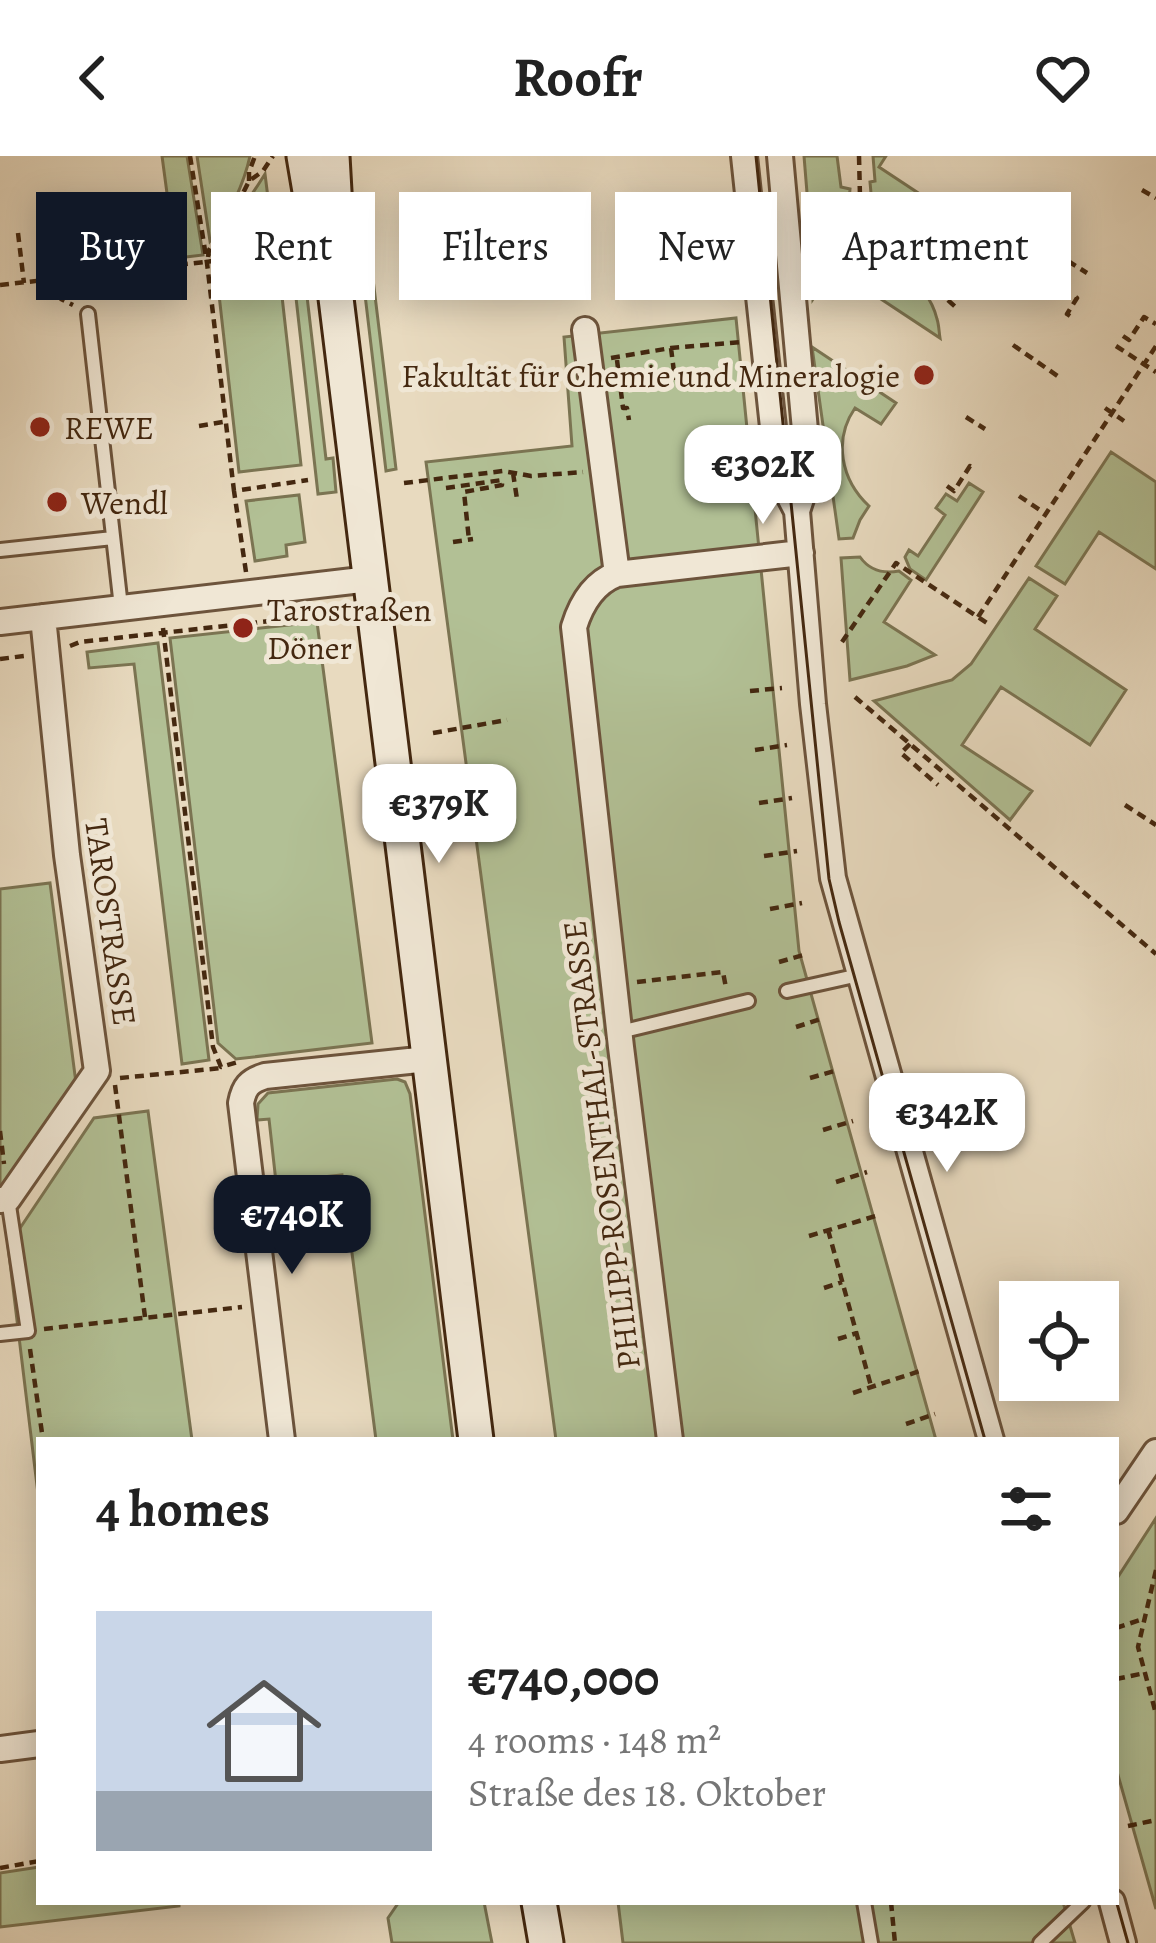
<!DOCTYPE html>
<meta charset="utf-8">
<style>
body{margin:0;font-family:Alegreya,serif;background:#f6f6f6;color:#222;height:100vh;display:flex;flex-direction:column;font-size:45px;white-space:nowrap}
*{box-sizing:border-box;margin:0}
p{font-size:39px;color:#767676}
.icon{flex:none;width:66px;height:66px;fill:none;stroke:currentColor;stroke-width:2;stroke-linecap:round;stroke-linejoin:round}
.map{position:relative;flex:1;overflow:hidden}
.drawer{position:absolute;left:36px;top:1281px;width:1083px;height:468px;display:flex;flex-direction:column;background:#fff;border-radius:0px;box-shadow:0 6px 30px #0003}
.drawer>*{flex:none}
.banner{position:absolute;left:36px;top:36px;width:1086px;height:108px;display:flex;gap:24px}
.fabs{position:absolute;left:999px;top:1125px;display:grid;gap:24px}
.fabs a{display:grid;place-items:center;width:120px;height:120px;border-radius:0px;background:#fff;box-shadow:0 6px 30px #0003;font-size:60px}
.price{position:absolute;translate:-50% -102px;padding:0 27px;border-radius:24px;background:#fff;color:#222;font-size:39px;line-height:78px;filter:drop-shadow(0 3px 6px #0008)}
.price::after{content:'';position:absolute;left:50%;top:72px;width:36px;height:27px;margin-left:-18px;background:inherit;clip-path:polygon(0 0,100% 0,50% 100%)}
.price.active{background:#111827;color:#fff}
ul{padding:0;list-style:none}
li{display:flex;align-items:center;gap:36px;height:300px;padding:0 60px}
li span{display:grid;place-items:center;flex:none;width:336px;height:240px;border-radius:0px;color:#555}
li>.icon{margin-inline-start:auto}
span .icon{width:144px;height:144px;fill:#fffc;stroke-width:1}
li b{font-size:51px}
h2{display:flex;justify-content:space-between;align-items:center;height:144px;padding:0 60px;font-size:51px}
.tag{padding:0 42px;border-radius:0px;background:#fff;box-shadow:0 6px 30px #0003;font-size:42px;line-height:108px}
.tag.active{background:#111827;color:#fff}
header{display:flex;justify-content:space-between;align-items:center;height:156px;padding:0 60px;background:#fff;font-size:54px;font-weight:600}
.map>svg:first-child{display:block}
</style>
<header><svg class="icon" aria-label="back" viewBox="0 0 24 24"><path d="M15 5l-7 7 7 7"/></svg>Roofr<svg class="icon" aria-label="heart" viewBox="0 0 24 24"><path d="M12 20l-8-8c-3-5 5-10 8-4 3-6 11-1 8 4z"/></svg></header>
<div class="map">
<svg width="1156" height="1787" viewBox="0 0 1156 1787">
<rect width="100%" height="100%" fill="#e8dabf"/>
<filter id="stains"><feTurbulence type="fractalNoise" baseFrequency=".00167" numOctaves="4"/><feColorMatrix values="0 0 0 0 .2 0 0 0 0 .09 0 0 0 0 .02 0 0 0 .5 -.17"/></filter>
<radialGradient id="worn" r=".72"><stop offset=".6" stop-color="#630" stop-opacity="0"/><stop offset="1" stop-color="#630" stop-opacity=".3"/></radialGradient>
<path fill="#b2c095" stroke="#7b7452" stroke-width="3" d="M 162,0 L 187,0 L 203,99 L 160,104 L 156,69 L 171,67 Z
M 197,0 L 250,0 C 244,28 228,62 210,85 Z
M 804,0 L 837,0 L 841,31 L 850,33 L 847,69 L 842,71 L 822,63 L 808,49 Z
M 873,0 L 886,0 L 879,11 L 1000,91 L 969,139 L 885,78 L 873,60 L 870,26 L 875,25 Z
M 265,18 L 274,90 L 212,98 L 258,29 Z
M 302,49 L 308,88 L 301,89 L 326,303 L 333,302 L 336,336 L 318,338 L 291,97 Z
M 346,49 L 367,80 L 369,90 L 396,313 L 386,315 L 358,80 L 350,79 Z
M 838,91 C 877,95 927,121 937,163 C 939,169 939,176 940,182 L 834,112 L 813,143 C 813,124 819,99 838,91 Z
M 278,105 L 301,309 L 239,316 L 216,112 Z
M 736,162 L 799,795 L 936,1284 L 556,1284 L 426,306 L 572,290 L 564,181 Z
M 812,191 L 896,247 L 881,268 L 855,252 C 833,284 841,324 869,350 L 860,364 L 853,382 L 839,383 Z
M 1111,296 L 1156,326 L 1156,413 L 1099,376 L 1065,428 L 1036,410 Z
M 969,327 L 983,336 L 926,424 L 910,413 L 905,401 L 909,394 L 918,400 L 945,359 L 936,352 L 946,338 L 957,345 Z
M 299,339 L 305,386 L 286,389 L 287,400 L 255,405 L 246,345 Z
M 860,401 C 870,415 883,418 899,415 L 911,424 L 884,466 L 935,499 L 907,510 L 850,524 L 841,402 Z
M 1029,422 L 1057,440 L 1035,473 L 1126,534 L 1090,589 L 1001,531 L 962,589 L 1032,635 L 1010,664 L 874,545 L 952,524 L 971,508 Z
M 317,466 L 372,887 L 236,903 L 218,887 L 170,482 Z
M 158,487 L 209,904 L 182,908 L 134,508 L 89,512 L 87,496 Z
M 50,727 L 76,927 L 0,1034 L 0,733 Z
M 397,923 L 405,926 L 410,938 L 453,1284 L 376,1284 L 342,1019 L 276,1026 L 269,963 L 257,964 L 258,948 L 268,937 Z
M 148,955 L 192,1284 L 39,1284 L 39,1346 L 8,1090 L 94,962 Z
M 1156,1362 L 1156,1753 L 1116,1612 L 1116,1424 Z
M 39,1711 L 39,1746 L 179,1746 L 179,1750 L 0,1771 L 0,1717 Z
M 399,1746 L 484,1746 L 492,1787 L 392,1787 L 388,1762 Z
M 618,1746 L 1063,1746 L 1075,1787 L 623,1787 Z"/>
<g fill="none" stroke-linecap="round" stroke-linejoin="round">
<g stroke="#6d543c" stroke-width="18">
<path id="lane" d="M 88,158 L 121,451
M 0,394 L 113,382
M 787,835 L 859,819
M 620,876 L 748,845
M 0,1178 L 28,1175 L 8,1043
M 864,1746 L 871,1787
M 1040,1787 L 1083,1746"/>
</g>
<g stroke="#6d543c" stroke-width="30">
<path id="street" d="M 744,0 L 778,318 L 797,355 L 813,548 L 833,722 L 991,1284
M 780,0 L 809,318 L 797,355
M 585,174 L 617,418
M 0,466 L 370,423
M 0,1044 L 8,1043 L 97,915 L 67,699 L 43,461
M 282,1284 L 241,947 C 244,931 249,925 265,920 L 428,903
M 670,1284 L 621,891 L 574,471 C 581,448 593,427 617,418 L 801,397
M 1116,1355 L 1156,1296
M 0,1593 L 39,1588
M 1112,1746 L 1123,1787"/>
</g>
<g stroke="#442810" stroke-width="39">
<path id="secondary" d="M 304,0 L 313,53 L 328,77
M 332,0 L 335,53 L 328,77 L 476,1284
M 539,1746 L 546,1787"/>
</g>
<path stroke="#442810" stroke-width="4.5" stroke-dasharray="9 6" stroke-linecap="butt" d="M 190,0 L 207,107 L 234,335
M 859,0 L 861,82
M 249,25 L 249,16 L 255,0
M 1142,34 L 1156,42
M 807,63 C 834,78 861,79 886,93 C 913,109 936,134 959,154
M 148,64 L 156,112
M 360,64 L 376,89
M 81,71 L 86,120
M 18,77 L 24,127
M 208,101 L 209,94 L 232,59 L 249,25 L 263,15 L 273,0
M 814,104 L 821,89 L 837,78
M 1068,105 L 1087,117
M 59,123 L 61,143 L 73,149
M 0,129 L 284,97 L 293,73
M 1070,160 L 1067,158 L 1077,142 L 1073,139
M 1123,180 L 1129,184 L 1144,161 L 1156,168
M 1013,189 L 1059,221
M 1116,190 L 1156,216
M 671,192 L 675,224
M 611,202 L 671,192 L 743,186
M 617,204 L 623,252 L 627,252 L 629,264
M 1105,252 L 1124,265
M 966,261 L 985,273
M 199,270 L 223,266
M 513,317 L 517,343
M 404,327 L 503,315 L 531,320 L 583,316
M 947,330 L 954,335 L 970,310 L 973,312
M 446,332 L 502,324 L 502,329 L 464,336 L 469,384
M 1019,340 L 1046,358
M 453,386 L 473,383
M 246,416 L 234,335 L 308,324
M 978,461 L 1156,190
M 163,472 L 213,891 L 221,911 L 238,906
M 842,486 L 896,407 L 990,469
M 70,490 L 80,486 L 324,459
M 0,503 L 24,500
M 750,535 L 782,532
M 855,541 L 1156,798
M 433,577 L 507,564
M 910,588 L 901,597 L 938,629
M 755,594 L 787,589
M 759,647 L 792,642
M 1125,649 L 1156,669
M 764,700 L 797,695
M 770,753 L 802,747
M 779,806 L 807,798
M 637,826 L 723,816 L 726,832
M 796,871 L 824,862
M 120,922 L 222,912
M 810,922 L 838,914
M 115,929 L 145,1161
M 823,974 L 853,965
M 0,975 L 4,1008
M 836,1026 L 867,1016
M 828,1074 L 871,1230
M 809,1080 L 879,1059
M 824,1132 L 842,1126
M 44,1173 L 242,1151
M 838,1183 L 857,1177
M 30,1193 L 43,1284
M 853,1237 L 923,1214
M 906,1268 L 935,1258
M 1156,1414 L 1138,1491 L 1156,1558
M 1116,1472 L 1143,1463
M 1116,1523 L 1145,1517
M 1128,1670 L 1156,1664
M 0,1712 L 39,1705
M 891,1746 L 895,1787"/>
<use href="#lane" stroke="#f0e7d5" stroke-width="12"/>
<use href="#street" stroke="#f0e7d5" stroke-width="24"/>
<use href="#secondary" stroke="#f0e7d5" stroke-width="33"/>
<path stroke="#442810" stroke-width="3" d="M 756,0 L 829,723 L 839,766 L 985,1284
M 1116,1744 L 1128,1787"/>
</g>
<g fill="#8f2418" stroke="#f0e7d5" stroke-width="4.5">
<circle cx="924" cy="219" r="12"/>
<circle cx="40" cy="271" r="12"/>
<circle cx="57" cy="346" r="12"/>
<circle cx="243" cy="472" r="12"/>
</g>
<g text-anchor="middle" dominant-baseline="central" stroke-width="10" stroke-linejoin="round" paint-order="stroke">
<g font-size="33" fill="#442810" stroke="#f0e7d5" text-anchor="start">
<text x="900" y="219" text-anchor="end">Fakultät für Chemie und Mineralogie</text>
<text x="64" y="271">REWE</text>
<text x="81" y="346">Wendl</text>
<text x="267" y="453">Tarostraßen<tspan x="267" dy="38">Döner</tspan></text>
</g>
<g font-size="33" fill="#442810" stroke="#f0e7d5">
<text transform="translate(111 766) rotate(82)">TAROSTRASSE</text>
<text transform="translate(601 989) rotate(-97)">PHILIPP-ROSENTHAL-STRASSE</text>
</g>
</g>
<rect width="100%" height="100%" filter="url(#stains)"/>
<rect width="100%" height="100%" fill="url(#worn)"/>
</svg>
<div class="fabs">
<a><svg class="icon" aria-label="locate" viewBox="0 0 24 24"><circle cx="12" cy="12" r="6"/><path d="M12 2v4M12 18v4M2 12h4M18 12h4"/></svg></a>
</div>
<b class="price" style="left:763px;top:371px">€302K</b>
<b class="price" style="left:439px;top:710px">€379K</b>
<b class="price" style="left:947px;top:1019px">€342K</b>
<b class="price active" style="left:292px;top:1121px">€740K</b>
<div class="banner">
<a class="tag active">Buy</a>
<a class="tag">Rent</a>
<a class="tag">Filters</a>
<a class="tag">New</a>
<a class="tag">Apartment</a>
</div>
<section class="drawer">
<h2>4 homes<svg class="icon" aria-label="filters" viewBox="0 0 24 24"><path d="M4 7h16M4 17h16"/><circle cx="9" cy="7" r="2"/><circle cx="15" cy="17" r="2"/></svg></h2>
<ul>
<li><span style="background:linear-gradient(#c9d6e8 75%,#9aa5b1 0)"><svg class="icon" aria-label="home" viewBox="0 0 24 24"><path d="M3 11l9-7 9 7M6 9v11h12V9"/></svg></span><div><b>€740,000</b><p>4 rooms · 148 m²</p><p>Straße des 18. Oktober</p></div></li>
</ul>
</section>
</div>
